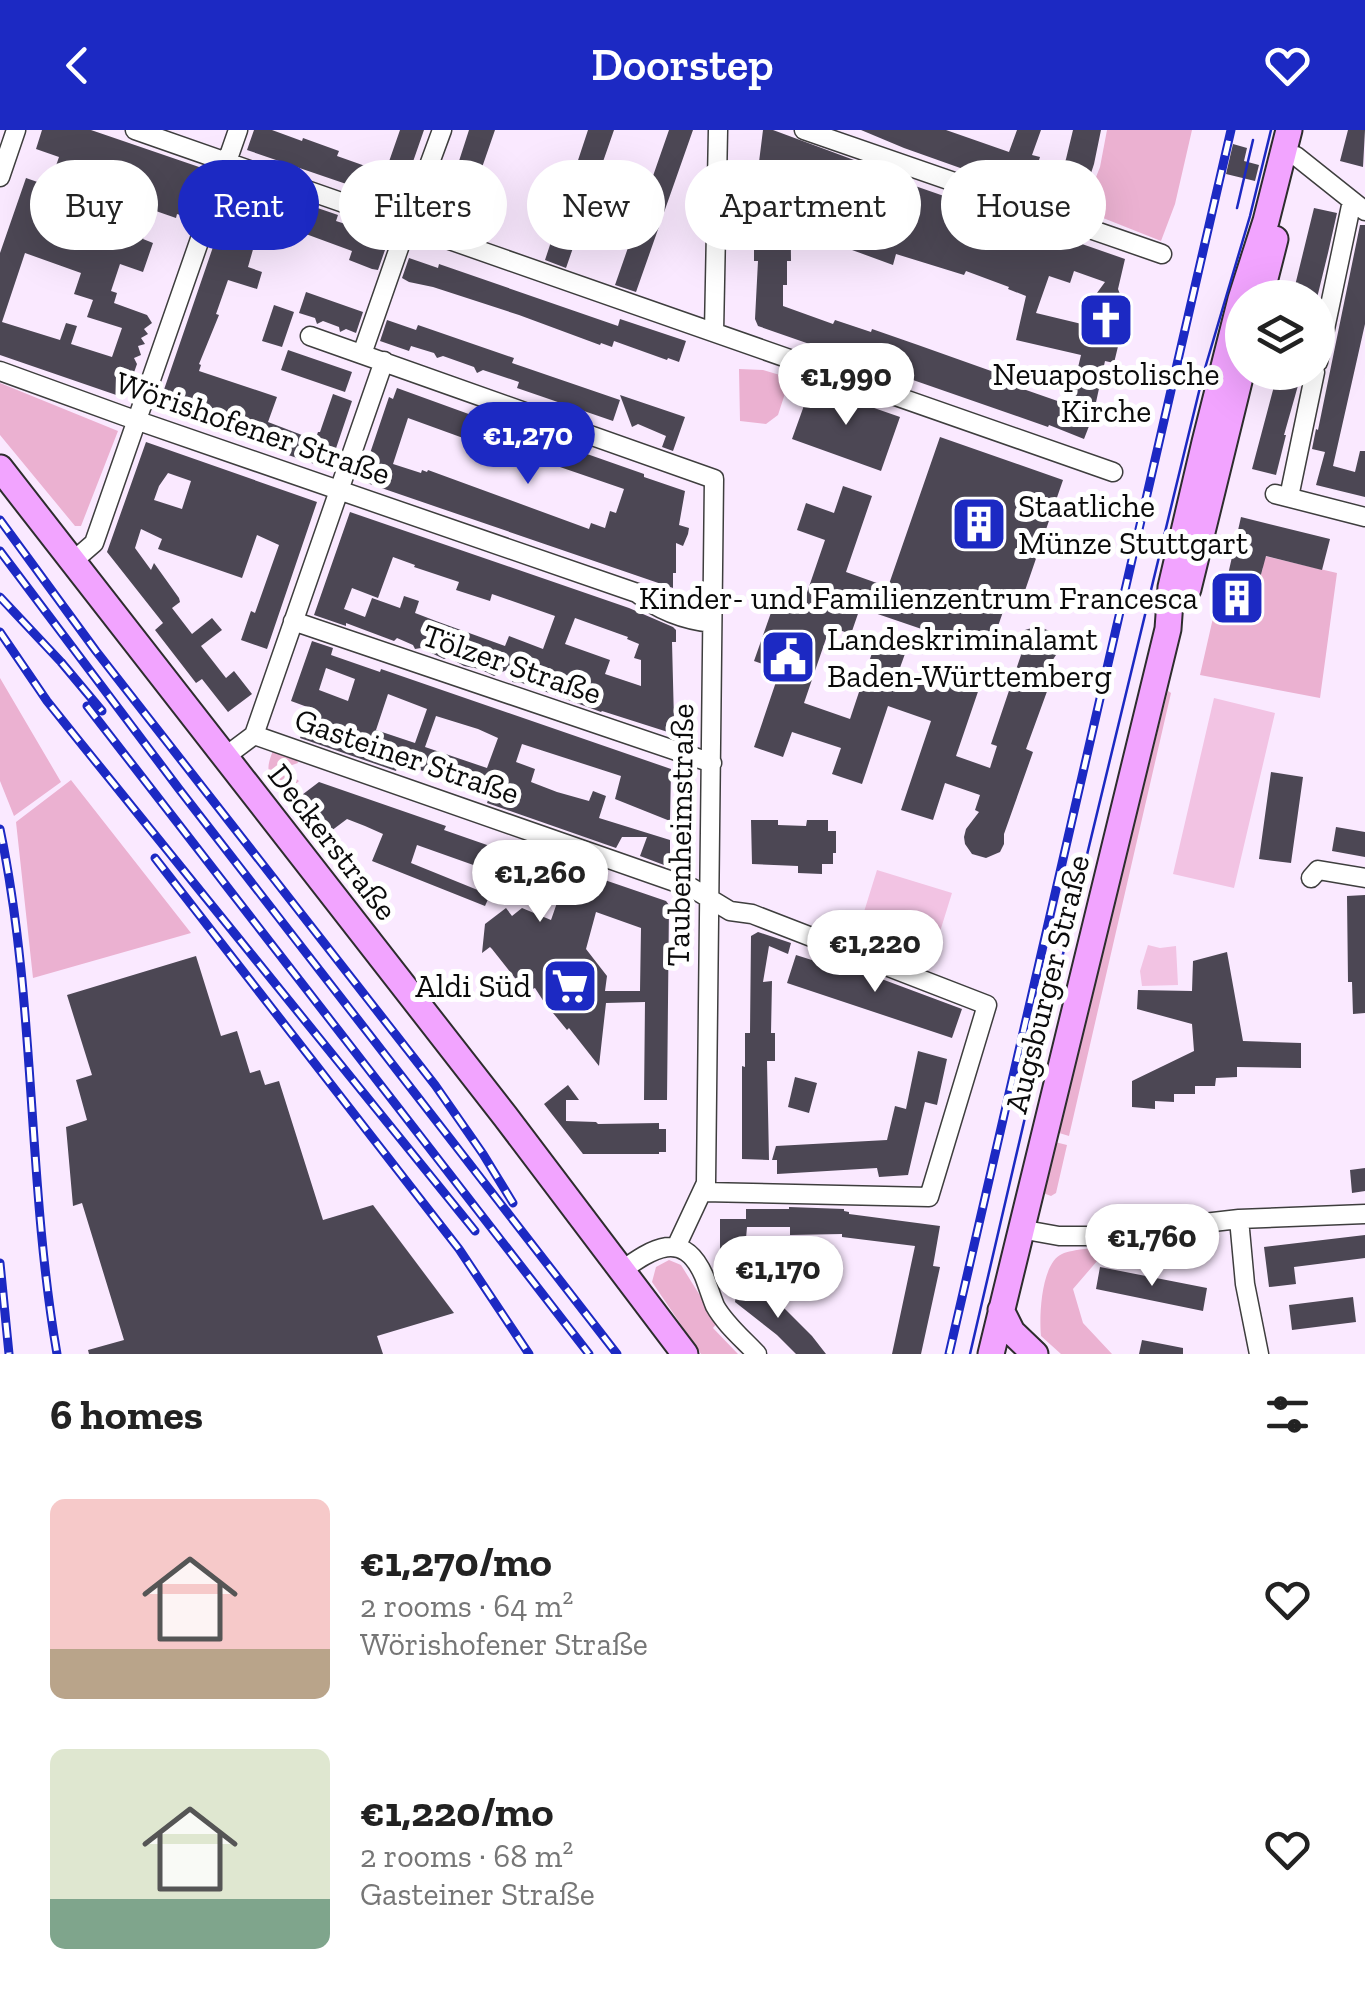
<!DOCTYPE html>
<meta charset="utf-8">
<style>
body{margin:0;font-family:"Zilla Slab",serif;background:#f6f6f6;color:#222;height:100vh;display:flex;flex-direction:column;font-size:38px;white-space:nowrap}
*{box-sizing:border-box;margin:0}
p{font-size:32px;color:#767676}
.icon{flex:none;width:55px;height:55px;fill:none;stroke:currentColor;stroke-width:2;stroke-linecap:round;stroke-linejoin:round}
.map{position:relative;height:1224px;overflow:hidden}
.sheet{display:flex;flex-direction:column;background:#fff;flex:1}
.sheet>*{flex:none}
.hud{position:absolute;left:30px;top:30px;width:1305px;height:90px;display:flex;gap:20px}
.controls{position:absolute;left:1225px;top:150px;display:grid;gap:20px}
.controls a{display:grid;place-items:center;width:110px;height:110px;border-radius:50%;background:#fff;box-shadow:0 10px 40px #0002;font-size:50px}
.price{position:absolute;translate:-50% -85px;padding:0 22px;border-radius:35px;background:#fff;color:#222;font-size:32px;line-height:65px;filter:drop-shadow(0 2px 5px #0008)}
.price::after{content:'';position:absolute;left:50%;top:60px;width:30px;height:22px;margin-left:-15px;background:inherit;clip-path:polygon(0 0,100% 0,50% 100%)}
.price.current{background:#1c29c3;color:#fff}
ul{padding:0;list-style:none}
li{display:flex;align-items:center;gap:30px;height:250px;padding:0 50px}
li span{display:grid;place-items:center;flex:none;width:280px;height:200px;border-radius:15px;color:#555}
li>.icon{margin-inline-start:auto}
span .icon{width:120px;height:120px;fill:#fffc;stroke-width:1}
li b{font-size:42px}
h2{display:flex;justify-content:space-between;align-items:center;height:120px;padding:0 50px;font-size:42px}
.pill{padding:0 35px;border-radius:45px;background:#fff;box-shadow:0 10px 40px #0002;font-size:35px;line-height:90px}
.pill.current{background:#1c29c3;color:#fff}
header{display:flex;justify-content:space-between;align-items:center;height:130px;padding:0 50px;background:#1c29c3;color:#fff;font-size:45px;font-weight:600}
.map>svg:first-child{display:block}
</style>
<header><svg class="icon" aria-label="back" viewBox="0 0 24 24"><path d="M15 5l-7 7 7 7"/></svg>Doorstep<svg class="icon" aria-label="heart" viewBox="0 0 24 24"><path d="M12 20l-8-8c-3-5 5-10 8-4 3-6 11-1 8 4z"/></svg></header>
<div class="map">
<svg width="1365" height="1224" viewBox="0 0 1365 1224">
<rect width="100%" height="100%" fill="#fae9ff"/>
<path fill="#ebb1d1" d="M 1107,0 L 1192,0 L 1175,74 L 1161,111 L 1083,80 L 1100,37 Z
M 739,239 L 763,240 L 790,248 L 778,285 L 766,294 L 740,291 Z
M 0,253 L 118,301 L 81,396 L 75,396 L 0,305 Z
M 1252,423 L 1337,443 L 1320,568 L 1200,545 L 1213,488 L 1232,493 L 1234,485 L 1246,487 L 1256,451 L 1259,451 L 1263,438 Z
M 0,548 L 61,652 L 14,686 L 0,651 Z
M 1168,561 L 1171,563 L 1069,1006 L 1056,1002 Z
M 274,618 L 296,628 L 298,633 L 292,635 L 290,641 L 293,646 L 299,651 L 287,662 C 267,646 264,642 274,618 Z
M 71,650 L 191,803 L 33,848 L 16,692 Z
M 1055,1012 L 1067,1015 L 1056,1063 L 1051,1066 L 1043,1063 Z
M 1110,1116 L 1073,1159 L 1083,1193 L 1112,1224 L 1061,1224 L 1041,1206 C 1039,1187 1041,1133 1062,1124 C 1073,1119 1097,1118 1110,1116 Z
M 669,1130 L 681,1135 L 717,1193 L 713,1198 L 738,1224 L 701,1224 L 652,1152 L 656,1137 Z"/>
<path fill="#f2c3e3" d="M 1214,568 L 1275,583 L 1234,758 L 1173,744 Z
M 877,740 L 952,763 L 938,808 L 863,785 Z
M 1148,815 L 1160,818 L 1176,816 L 1178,855 L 1142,856 L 1140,841 Z"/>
<path fill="#4c4754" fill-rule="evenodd" d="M 42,0 L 91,0 L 202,38 L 204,42 L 189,88 L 177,84 L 176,88 L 153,80 L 143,109 L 153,113 L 143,142 L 120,134 L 111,161 L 117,163 L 114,173 L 147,185 L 152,193 L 144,199 L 148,204 L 141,208 L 145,214 L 138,216 L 141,225 L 134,228 L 137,234 L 125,268 L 0,225 L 0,123 L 26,48 L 49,56 L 59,27 L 36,19 ZM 25,123 L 81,143 L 74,164 L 93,170 L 87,187 L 122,198 L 112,227 L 71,214 L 77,196 L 66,193 L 60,210 L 2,192 Z
M 254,0 L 272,0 L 302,11 L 303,8 L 339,21 L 337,26 L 385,43 L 400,0 L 424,0 L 399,72 L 247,20 Z
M 469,0 L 495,0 L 460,101 L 439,93 Z
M 588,0 L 614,0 L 566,138 L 545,130 Z
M 669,0 L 693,0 L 636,162 L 615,155 Z
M 763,0 L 773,0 L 881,40 L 880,43 L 918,57 L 1125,129 L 1118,159 L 1123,172 L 1122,180 L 1114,202 L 1121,204 L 1114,233 L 1105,231 L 1093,286 L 1084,309 L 1049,295 L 1048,297 L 758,196 L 755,189 L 758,131 L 754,131 L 754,109 L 759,109 L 760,69 L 756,69 L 756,56 ZM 790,37 L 804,37 L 887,66 L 884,74 L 911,83 L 902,107 L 867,95 L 865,98 L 830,86 L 822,109 L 893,135 L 896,124 L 964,145 L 966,141 L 1009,157 L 1008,159 L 1026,166 L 1016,210 L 1081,225 L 1069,275 L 1006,253 L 1008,247 L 918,215 L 872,199 L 871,202 L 835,190 L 833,194 L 783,176 L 783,155 L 787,155 L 787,131 L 791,131 ZM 1074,141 L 1105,152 L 1094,167 L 1090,196 L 1036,183 L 1049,146 L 1070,153 Z
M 861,0 L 946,0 L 1009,22 L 1017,0 L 1041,0 L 1032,25 L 1040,27 L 1036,40 L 1059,48 L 1066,29 L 1073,0 L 1101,0 L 1094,34 L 1079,80 L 904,18 Z
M 1348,0 L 1365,0 L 1363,37 L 1340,31 Z
M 1233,14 L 1247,18 L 1244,31 L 1259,35 L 1255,51 L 1226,44 Z
M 236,50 L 338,85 L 336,91 L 361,99 L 357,110 L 385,120 L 378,140 L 372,139 L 349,130 L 352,121 L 295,100 L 296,97 L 254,86 L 244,113 L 254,116 L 248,137 L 262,142 L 257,159 L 228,150 L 216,184 L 219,185 L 199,234 L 201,235 L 199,241 L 277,267 L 268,292 L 315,310 L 318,302 L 320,302 L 333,264 L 352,271 L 329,339 L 157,280 Z
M 1314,78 L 1337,83 L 1328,123 L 1317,168 L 1292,168 Z
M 1360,95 L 1365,95 L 1365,194 L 1333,336 L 1355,342 L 1360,321 L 1365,321 L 1365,367 L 1316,355 L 1325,322 L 1312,319 L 1316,299 L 1318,300 Z
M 409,128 L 438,138 L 439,134 L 618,196 L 620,189 L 686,211 L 679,232 L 668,228 L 667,230 L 614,211 L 612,217 L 601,213 L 600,215 L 519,185 L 433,157 L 409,152 L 402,148 Z
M 306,162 L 363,182 L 356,203 L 346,199 L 340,202 L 339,197 L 323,191 L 317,194 L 315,188 L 299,183 Z
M 274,175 L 294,182 L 282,217 L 262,211 Z
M 387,190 L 416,200 L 418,195 L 514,228 L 512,233 L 620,270 L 613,291 L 517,258 L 519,252 L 483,240 L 477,243 L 474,237 L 443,226 L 437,228 L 434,223 L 411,216 L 409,221 L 380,211 Z
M 288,220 L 352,242 L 345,262 L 281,240 Z
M 1277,245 L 1299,252 L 1284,305 L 1286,305 L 1276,345 L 1252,339 Z
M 811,256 L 900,287 L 881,341 L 792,309 Z
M 397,258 L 540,310 L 548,306 L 550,311 L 644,344 L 644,347 L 685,361 L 679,395 L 689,398 L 688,404 L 683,416 L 676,413 L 676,443 L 673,443 L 673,458 L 364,352 L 362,347 L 389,267 L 393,269 ZM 408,288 L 524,330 L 525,325 L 624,359 L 616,383 L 610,381 L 605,398 L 591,393 L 589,399 L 428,340 L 427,342 L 422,340 L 421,343 L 393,334 Z
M 620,265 L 685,287 L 673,321 L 662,317 L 666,306 L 638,294 L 632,297 Z
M 940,307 L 1063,350 L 1018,481 L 1005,476 L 989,522 L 860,478 L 851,504 L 830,497 L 804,573 L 850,589 L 876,511 L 906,521 L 897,546 L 941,561 L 949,535 L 983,547 L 956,626 L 990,638 L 997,616 L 991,614 L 1021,525 L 1018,516 L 1020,509 L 1025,500 L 1038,496 L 1054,503 L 1058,509 L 1058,522 L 1044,543 L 1053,545 L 1026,619 L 1033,622 L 1004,704 L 1004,714 L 1000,722 L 986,728 L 972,724 L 965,714 L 964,707 L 966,699 L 979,682 L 975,680 L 980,665 L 945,653 L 933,690 L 901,680 L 931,591 L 888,576 L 862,654 L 832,644 L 841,618 L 792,602 L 783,627 L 754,617 L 780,540 L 754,531 L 774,474 L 800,483 L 825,410 L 797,400 L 806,373 L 834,383 L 843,356 L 872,366 L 846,442 L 888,457 Z
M 146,312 L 317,372 L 267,519 L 241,510 L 251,481 L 255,483 L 279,415 L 257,405 L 242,448 L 158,419 L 162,409 L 141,399 L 135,418 L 151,440 L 154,433 L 179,468 L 180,472 L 172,478 L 192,504 L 212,488 L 222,500 L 201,516 L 226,548 L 234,541 L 252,564 L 228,582 L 202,549 L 196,553 L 155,500 L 163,493 L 107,422 ZM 168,343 L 191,351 L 182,379 L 154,370 L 159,356 Z
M 350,382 L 629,478 L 673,497 L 676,500 L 676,512 L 672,512 L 674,591 L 672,591 L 671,603 L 602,581 L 601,582 L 522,553 L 512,552 L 517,535 L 494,546 L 480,539 L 464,536 L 448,527 L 444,529 L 421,518 L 415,519 L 413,515 L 397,508 L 394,511 L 346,493 L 346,496 L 314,485 ZM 393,427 L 415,435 L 414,437 L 459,452 L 456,460 L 490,471 L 492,464 L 555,486 L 543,519 L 509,506 L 505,516 L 436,491 L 415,483 L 419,471 L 404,466 L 400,478 L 372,468 L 365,487 L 344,479 L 352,458 L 378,468 ZM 575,488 L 628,507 L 627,509 L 639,514 L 634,528 L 641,530 L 641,556 L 605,544 L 610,530 L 565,514 Z
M 1241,387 L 1330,409 L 1322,440 L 1266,426 L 1259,452 L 1256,451 L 1246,488 L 1234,485 L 1232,493 L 1218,489 Z
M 312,511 L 333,518 L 331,525 L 380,542 L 381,539 L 671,639 L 670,691 L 615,669 L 621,646 L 522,614 L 516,632 L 535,639 L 531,652 L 557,662 L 589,671 L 593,661 L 606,666 L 599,688 L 670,710 L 670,732 L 664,735 L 640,726 L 647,707 L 622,707 L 616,718 L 487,673 L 490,664 L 444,648 L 399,633 L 396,641 L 300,608 L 310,578 L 291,571 ZM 326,538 L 355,549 L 348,571 L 319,560 ZM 388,564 L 427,579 L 415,613 L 376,600 ZM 436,586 L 478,599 L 498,608 L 487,638 L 425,617 Z
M 1271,642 L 1303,647 L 1291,733 L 1259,729 Z
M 319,652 L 446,696 L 444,700 L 513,724 L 553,738 L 555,733 L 666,771 L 669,775 L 667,970 L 644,970 L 645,872 L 606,873 L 599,936 L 569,898 L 567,900 L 544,872 L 535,858 L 526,862 L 492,819 L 490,817 L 482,823 L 485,794 L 506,778 L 512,786 L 522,778 L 551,790 L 559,767 L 542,761 L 544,760 L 417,715 L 411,733 L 490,765 L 485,776 L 372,731 L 383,704 L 365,696 L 347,689 L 323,707 L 318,702 L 314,705 L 290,674 ZM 596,782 L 641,798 L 640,861 L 605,861 L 607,846 L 586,819 Z
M 751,690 L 778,690 L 778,695 L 806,696 L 807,690 L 828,690 L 828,701 L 836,701 L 836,723 L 833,723 L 833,734 L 822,734 L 822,744 L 798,743 L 798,736 L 752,734 Z
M 1336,697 L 1365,702 L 1365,727 L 1332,721 Z
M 1365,765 L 1365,883 L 1353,884 L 1352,852 L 1348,852 L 1347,766 Z
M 758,802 L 791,813 L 788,824 L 769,816 L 763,852 L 772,851 L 771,903 L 775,903 L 775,931 L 767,931 L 769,1030 L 742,1029 L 742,936 L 745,937 L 745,903 L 750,903 L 751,806 Z
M 1227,822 L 1243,911 L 1301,913 L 1301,938 L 1237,937 L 1237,947 L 1216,948 L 1215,956 L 1195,956 L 1195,964 L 1174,964 L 1174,972 L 1155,971 L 1155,979 L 1132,977 L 1132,951 L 1194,921 L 1192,894 L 1137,879 L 1138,860 L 1192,861 L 1193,831 Z
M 796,825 L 834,837 L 836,832 L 962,879 L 952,908 L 787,853 Z
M 196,826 L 221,906 L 237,901 L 250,943 L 260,940 L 265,955 L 279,951 L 323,1090 L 373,1075 L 454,1183 L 377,1206 L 383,1224 L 89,1224 L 88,1220 L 124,1210 L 82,1073 L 73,1076 L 66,997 L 87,990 L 76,950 L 92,945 L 67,865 Z
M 918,921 L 947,929 L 937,975 L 925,972 L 908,1045 L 879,1047 L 877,1038 L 777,1044 L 777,1030 L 772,1030 L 776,1016 L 887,1010 L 895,976 L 906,979 Z
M 795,947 L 817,953 L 809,983 L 788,977 Z
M 568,955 L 579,970 L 566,970 L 566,991 L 596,992 L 598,994 L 659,993 L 659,999 L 666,999 L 666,1022 L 659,1022 L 659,1024 L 583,1024 L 544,974 Z
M 1365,1038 L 1365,1061 L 1352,1063 L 1350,1040 Z
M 789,1077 L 844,1079 L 844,1081 L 849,1082 L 849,1084 L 940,1096 L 933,1136 L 940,1137 L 921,1224 L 892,1224 L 915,1116 L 842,1107 L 842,1104 L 790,1105 L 790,1097 L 747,1097 L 744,1131 L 720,1131 L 720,1089 L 746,1089 L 746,1079 L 789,1079 Z
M 1365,1105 L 1365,1128 L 1294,1137 L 1296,1154 L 1269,1157 L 1264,1117 Z
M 1100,1137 L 1207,1158 L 1203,1181 L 1096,1159 Z
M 737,1157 L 760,1161 L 784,1178 L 812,1206 L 826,1224 L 796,1224 L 777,1205 L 735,1172 Z
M 1353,1167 L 1356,1192 L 1292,1200 L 1289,1175 Z
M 1142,1210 L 1183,1218 L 1183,1224 L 1139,1224 Z"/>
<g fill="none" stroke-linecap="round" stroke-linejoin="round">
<g stroke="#3e3e3e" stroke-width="21">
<path id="street" d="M 135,0 L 1113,342
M 804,0 L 1162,124
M 1296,26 L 1365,81
M 0,47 L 16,0
M 714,202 L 718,0
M 310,206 L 714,349 L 706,1053 L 676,1117
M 362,224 L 407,95 L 442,0
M 1318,232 L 1352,71
M 0,241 L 124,286 L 637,463 C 658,480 685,490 712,493
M 1275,364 L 1365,387
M 1289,367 L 1315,242
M 72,432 L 94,413 L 238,0
M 293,491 L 712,633
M 254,605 L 692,758 L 730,781 L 752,784 L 987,875 L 929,1067 L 703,1062
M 226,626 L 254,605 L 384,231
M 1311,748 L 1318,740 L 1365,748
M 1239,1089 L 1245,1154 L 1259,1224
M 1020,1099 L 1059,1106 L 1091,1106 L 1239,1089 L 1365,1084
M 621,1141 C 652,1119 683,1098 704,1146 C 708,1156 711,1166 715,1176 C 725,1194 743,1209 757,1224"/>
</g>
<g stroke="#2d2d2d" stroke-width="29">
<path id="secondary" d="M 1260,168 L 1275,109
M 0,338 L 505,986 L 685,1224
M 1188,459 L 1242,239
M 1001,1180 L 1012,1202 L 1035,1224
M 991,1224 L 1168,499 L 1171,457 L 1205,312 L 1241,169 L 1266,91 L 1289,0"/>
</g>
<use href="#street" stroke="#fff" stroke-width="18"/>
<use href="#secondary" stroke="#f2a4ff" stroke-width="25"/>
<path stroke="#1c29c3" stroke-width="2.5" d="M 1237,78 L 1253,10
M 970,1224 L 1063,824 L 1203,245 L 1250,86 L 1271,0"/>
<g stroke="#1c29c3" stroke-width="9">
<path id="rail" d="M 0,390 L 96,521 L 435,955 L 483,1024 L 513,1073
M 0,421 L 179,659 L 617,1224
M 0,467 L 61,532 L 102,581
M 0,502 L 47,571 L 75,606 L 475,1101
M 87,576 L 589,1224
M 0,699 C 36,871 27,1051 57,1224
M 155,728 L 459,1119 L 529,1224
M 0,1133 L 9,1224
M 949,1224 L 1231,0"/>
</g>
<use href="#rail" stroke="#fff" stroke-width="5" stroke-dasharray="15" stroke-linecap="butt"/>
</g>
<defs>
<g id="church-square" transform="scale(2.875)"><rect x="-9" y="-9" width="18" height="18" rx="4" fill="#1c29c3" stroke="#fff"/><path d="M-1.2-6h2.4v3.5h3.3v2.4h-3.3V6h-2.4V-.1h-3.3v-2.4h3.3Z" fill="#fff"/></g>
<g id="building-square" transform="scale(2.875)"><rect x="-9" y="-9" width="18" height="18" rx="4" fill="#1c29c3" stroke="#fff"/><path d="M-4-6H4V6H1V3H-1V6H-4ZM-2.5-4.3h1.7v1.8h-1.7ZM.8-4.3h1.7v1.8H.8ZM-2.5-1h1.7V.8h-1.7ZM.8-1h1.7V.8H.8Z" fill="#fff"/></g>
<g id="civic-square" transform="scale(2.875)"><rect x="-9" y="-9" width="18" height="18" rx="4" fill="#1c29c3" stroke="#fff"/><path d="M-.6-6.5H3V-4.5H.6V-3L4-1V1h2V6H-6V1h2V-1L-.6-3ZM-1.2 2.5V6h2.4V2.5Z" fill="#fff"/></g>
<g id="supermarket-square" transform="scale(2.875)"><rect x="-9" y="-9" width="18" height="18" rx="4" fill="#1c29c3" stroke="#fff"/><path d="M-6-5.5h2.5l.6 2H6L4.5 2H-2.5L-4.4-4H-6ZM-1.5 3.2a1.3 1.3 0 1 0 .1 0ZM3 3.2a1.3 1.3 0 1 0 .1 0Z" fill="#fff"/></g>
</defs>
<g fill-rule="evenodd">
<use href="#church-square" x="1106" y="190"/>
<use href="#building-square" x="979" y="394"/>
<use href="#building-square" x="1237" y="468"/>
<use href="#civic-square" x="788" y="527"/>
<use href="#supermarket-square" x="570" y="856"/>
</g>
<g text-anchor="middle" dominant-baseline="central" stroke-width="10" stroke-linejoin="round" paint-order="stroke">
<g font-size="32" fill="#0b0b0b" stroke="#fff" text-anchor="start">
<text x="1106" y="244" text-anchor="middle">Neuapostolische<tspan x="1106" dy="37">Kirche</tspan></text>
<text x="1018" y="376">Staatliche<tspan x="1018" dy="37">Münze Stuttgart</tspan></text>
<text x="1198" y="468" text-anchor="end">Kinder- und Familienzentrum Francesca</text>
<text x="827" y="509">Landeskriminalamt<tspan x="827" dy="37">Baden-Württemberg</tspan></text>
<text x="531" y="856" text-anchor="end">Aldi Süd</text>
</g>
<g font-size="32" fill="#0b0b0b" stroke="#fff">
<text transform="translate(253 298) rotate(19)">Wörishofener Straße</text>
<text transform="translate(512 534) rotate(19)">Tölzer Straße</text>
<text transform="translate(407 626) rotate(19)">Gasteiner Straße</text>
<text transform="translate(680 705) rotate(-89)">Taubenheimstraße</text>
<text transform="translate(333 712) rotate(52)">Deckerstraße</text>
<text transform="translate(1047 854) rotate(-76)">Augsburger Straße</text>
</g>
</g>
</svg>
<div class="controls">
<a><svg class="icon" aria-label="layers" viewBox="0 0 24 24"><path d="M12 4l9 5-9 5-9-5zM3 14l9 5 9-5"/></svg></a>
</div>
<b class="price" style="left:846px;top:298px">€1,990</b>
<b class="price current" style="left:528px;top:357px">€1,270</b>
<b class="price" style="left:540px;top:795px">€1,260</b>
<b class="price" style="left:875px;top:865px">€1,220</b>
<b class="price" style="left:1152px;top:1159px">€1,760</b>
<b class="price" style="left:778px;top:1191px">€1,170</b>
<div class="hud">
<a class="pill">Buy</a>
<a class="pill current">Rent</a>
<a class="pill">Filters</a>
<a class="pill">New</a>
<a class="pill">Apartment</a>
<a class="pill">House</a>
</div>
</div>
<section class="sheet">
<h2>6 homes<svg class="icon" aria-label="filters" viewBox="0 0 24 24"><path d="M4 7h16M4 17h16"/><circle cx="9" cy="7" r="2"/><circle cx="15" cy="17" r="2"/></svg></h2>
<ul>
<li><span style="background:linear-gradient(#f6c9c9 75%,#b9a48a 0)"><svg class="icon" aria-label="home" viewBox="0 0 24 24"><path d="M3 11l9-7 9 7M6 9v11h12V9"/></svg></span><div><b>€1,270/mo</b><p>2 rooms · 64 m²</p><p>Wörishofener Straße</p></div><svg class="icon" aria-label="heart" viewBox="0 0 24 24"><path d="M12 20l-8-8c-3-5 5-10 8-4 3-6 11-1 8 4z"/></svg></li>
<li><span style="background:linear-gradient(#dfe7d0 75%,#7fa58c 0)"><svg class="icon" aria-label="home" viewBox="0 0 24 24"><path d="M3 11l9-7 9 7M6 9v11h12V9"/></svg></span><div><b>€1,220/mo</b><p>2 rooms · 68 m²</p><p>Gasteiner Straße</p></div><svg class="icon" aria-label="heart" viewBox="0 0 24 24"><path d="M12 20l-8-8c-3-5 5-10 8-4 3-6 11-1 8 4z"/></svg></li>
</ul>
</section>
